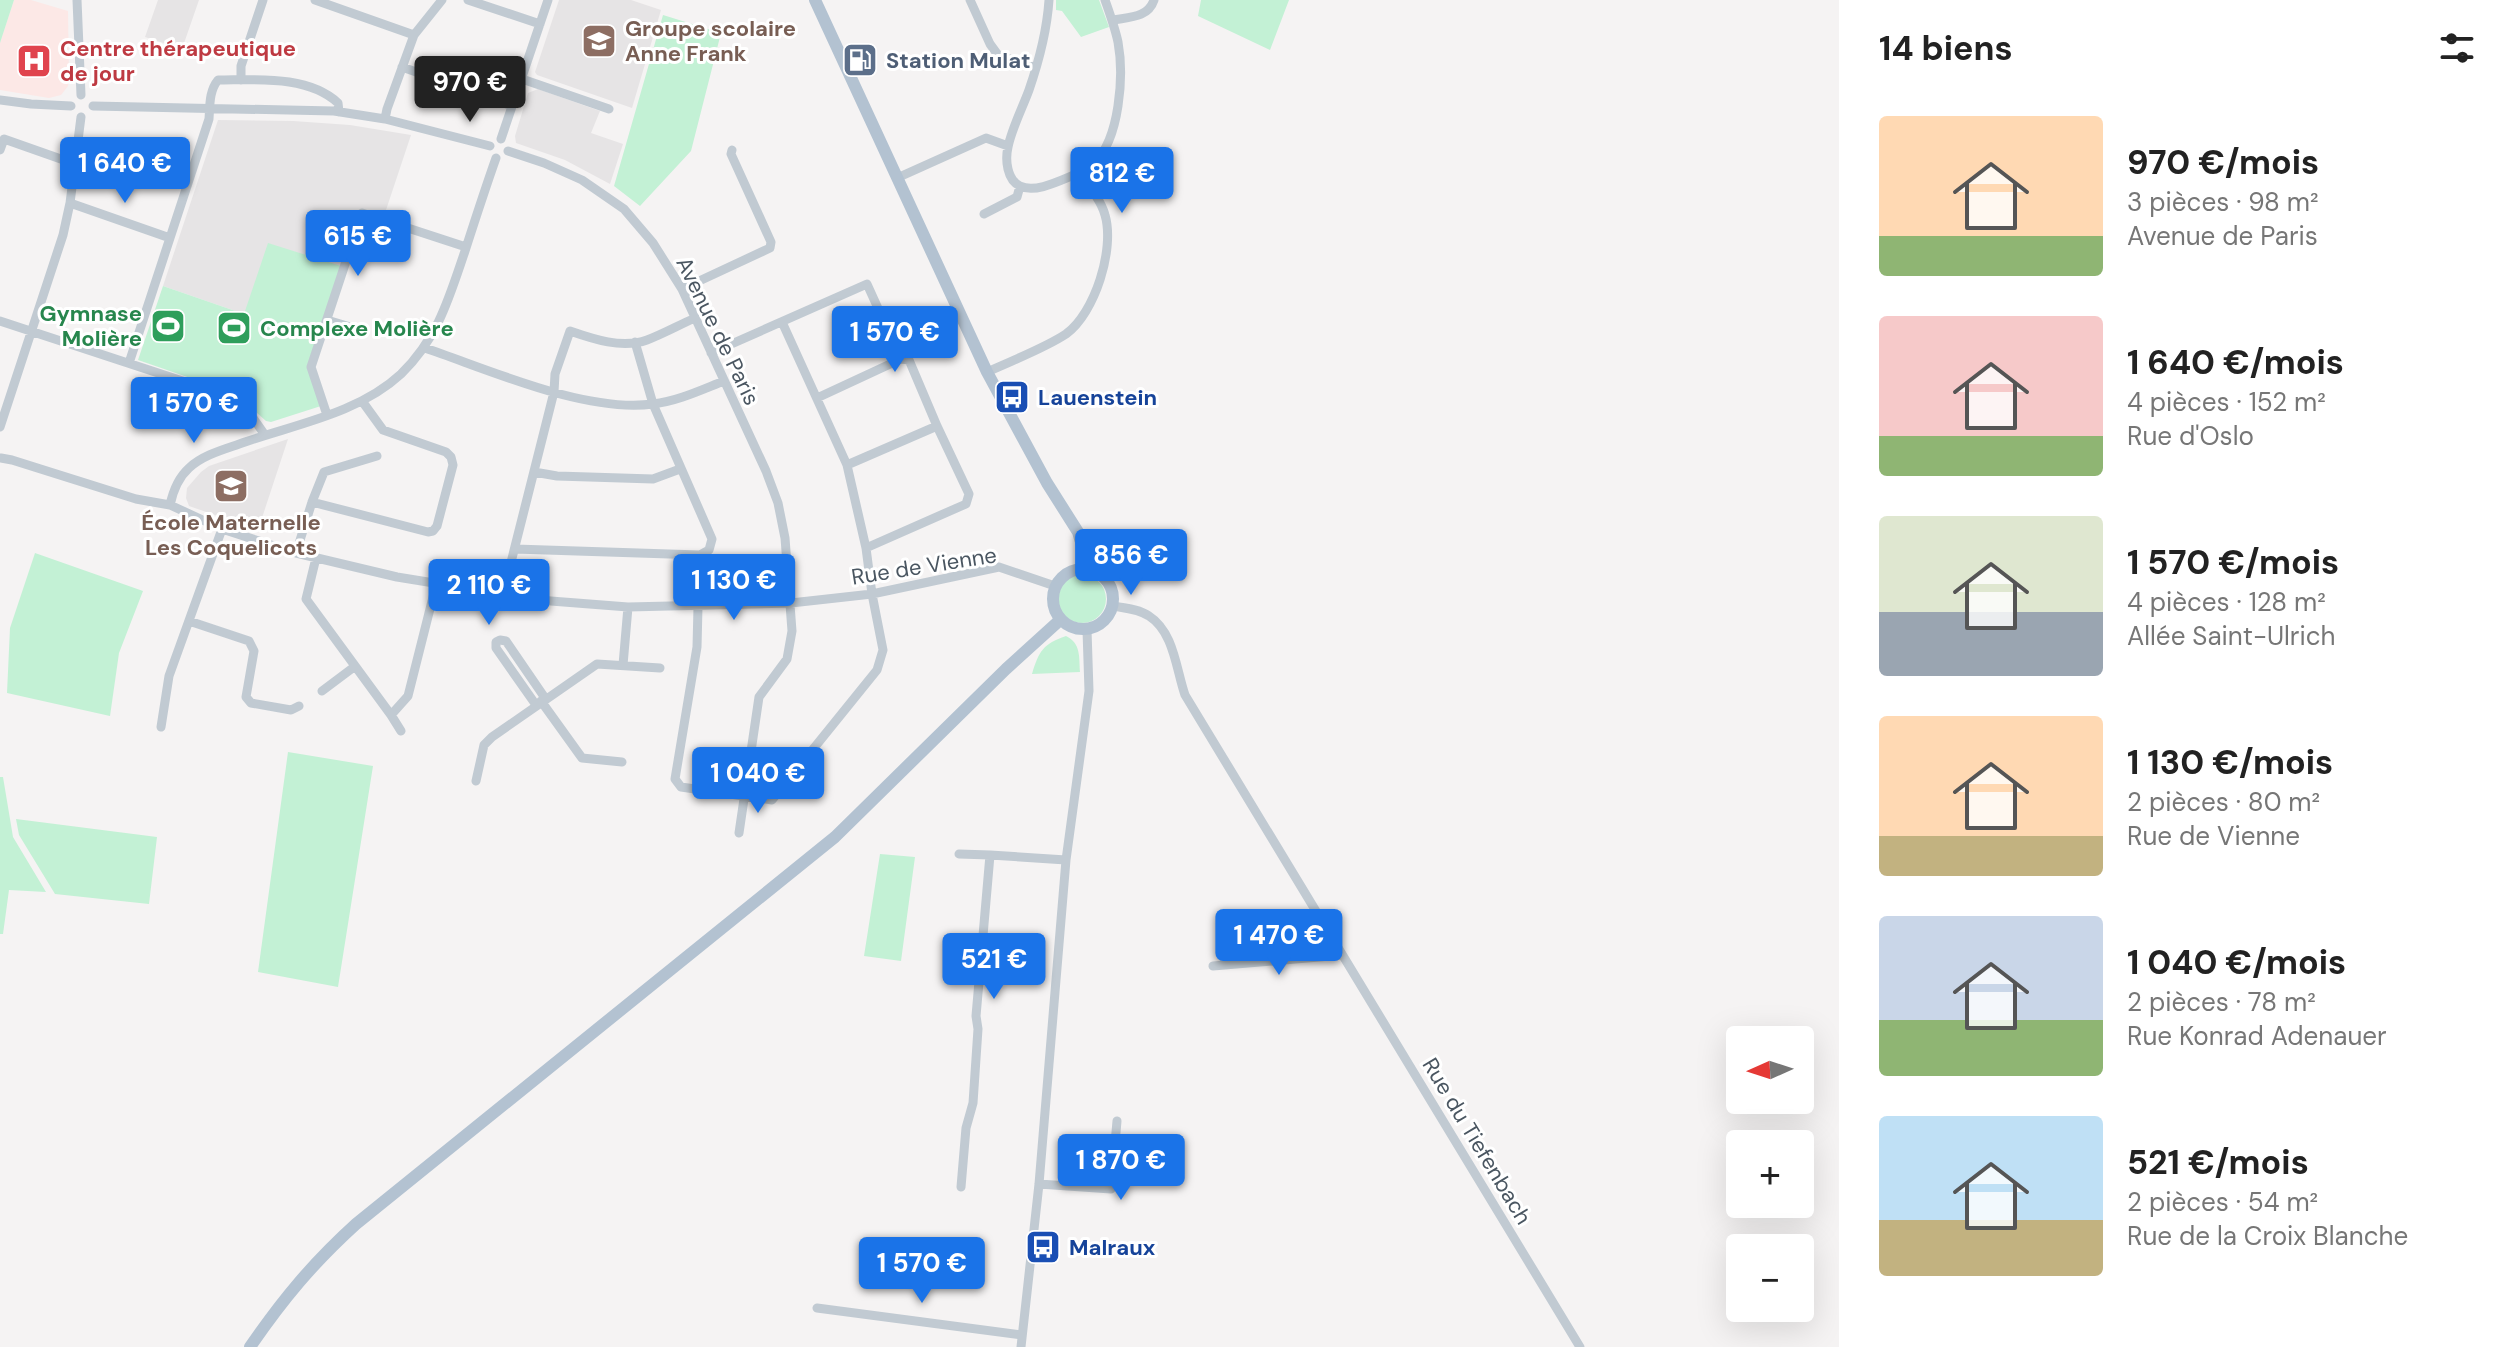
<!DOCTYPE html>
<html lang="fr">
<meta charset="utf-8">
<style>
body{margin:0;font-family:"DM Sans",sans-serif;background:#f6f6f6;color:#222;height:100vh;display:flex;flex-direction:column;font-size:30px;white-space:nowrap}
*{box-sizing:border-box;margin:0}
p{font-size:26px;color:#767676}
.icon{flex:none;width:44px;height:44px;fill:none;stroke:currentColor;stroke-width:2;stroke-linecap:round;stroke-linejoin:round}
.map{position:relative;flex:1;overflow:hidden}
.details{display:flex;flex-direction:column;background:#fff;width:680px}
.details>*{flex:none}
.needle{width:52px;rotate:267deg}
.buttons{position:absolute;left:1726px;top:1026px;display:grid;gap:16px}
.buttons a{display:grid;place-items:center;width:88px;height:88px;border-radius:8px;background:#fff;box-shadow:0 8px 32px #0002;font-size:40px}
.price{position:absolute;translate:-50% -68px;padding:0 18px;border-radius:8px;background:#1a73e8;color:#fff;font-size:26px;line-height:52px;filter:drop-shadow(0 2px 4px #0008)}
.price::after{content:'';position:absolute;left:50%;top:48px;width:24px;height:18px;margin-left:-12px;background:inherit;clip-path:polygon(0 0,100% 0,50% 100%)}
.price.current{background:#222;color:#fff}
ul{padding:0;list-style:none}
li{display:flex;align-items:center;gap:24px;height:200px;padding:0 40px}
li span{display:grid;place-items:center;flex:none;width:224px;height:160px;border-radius:8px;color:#555}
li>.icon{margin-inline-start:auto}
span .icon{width:96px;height:96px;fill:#fffc;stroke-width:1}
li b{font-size:34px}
h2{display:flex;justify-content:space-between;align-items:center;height:96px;padding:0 40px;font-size:34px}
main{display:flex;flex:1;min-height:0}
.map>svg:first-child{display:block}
</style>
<main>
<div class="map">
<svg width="1839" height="1347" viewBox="0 0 1839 1347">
<rect width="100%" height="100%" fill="#f5f3f3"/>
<path fill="#e6e4e5" d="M 158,0 L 199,0 L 182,49 L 145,37 Z
M 559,0 L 631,0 L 661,10 L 632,108 L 537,75 L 535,72 Z
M 538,89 L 600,111 L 591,133 L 623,144 L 610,184 L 565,160 L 516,143 L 515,136 L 528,93 Z
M 218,120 L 293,121 L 350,125 L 411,135 L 384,216 L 361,209 L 341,266 L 244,314 L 163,286 Z
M 288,439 L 258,530 L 189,506 L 186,498 L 187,488 L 201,472 L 209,466 Z"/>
<path fill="#fce8e6" d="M 14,0 L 31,0 L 68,11 L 69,79 L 68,86 L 61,95 L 49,98 L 0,90 L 0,43 Z"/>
<path fill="#c3f1d5" d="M 0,0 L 14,0 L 0,43 Z
M 1056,0 L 1099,0 L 1109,27 L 1081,37 L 1062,11 L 1056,10 Z
M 1201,0 L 1289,0 L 1270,50 L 1198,16 Z
M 663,15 L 721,33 L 691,151 L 640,206 L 614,186 Z
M 268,243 L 341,266 L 307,367 L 321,406 L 271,422 L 266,421 L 245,402 L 225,390 L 138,360 L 163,286 L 244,314 Z
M 35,553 L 143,591 L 119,653 L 110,716 L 7,693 L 10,628 Z
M1058 599a24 24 0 1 1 48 0a24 24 0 1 1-48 0Z
M 1066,636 C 1081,643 1079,657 1080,672 L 1032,674 C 1039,651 1043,644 1066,636 Z
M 288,752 L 373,766 L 338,987 L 258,972 Z
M 0,777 L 3,777 L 13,837 L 46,892 L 9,890 L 3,934 L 0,934 Z
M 16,819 L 157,837 L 149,904 L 55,894 L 19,835 Z
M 880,854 L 915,857 L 901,961 L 864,956 Z"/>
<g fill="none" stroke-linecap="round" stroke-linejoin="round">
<path stroke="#c1cad2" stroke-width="9" d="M 77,0 L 81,95
M 315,0 L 414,35
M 468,0 L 540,24
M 970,0 L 990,44 L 998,55 L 1036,68
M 1049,0 C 1047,30 1039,61 1029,90 C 1022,109 1012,128 1008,147 C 1005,160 1007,180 1020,186 C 1036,194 1063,179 1079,173
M 1113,20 C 1129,17 1148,18 1154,0
M 402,67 L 512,106
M 522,79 L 609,109
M 241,80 L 241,66 L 263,0
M 0,100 L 31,104 L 71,106
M 93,106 L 334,111 L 385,119 L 490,146
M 385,119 L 387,109 L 414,35 L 442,0
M 501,139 L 548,0
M 0,150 L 4,139 L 75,164
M 508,151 L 544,163 L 582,180 L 624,209 L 653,243 L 682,289 L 766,471 L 778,503 L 785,538 L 792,631 L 787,659 L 759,697 L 739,833
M 897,178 L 986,138 L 1008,146
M 70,203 L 170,238
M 984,214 L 1017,197 L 1020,186
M 682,289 L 770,248 L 771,242 L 731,154 L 732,150
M 327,320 L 357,329
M 0,321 L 219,393 L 246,408 L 265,435
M 425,348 C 490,370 585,413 653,404 C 678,401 701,390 724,381
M 711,353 L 867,284 L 901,359 L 909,360 L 937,426 L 969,494 L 966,504 L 866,548
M 129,363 L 209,119 C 210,105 209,91 218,80 C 256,80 308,75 338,103 L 339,112
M 987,372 C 1011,361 1045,348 1066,334 C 1095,313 1115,249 1105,215 C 1101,200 1088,185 1079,173 C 1083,170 1090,167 1094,163 C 1120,139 1124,75 1118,42 C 1115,28 1110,14 1105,0
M 817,398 L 901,359
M 327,415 L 311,367 L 362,213 L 466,247
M 0,427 L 63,235 L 70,203 L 81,117
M 1,458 L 12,460 L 136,499 L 170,505 L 222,529 L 296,553 L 397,577 L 538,600 L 628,607 L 791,603 L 872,594 L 999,567 L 1055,586
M 847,465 L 937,426
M 534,472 L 557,476 L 653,479 L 680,469
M 312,502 L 324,472 L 377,456
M 170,505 C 173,491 179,477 189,468 C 204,454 226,449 245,442 C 297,424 359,413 401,374 C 438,338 449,298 465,251 C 475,220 485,189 496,158
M 515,549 L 700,555 L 709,550 L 712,539 L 653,404 L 635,342
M 296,553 L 312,502 L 428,532 L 433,531 L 437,526 L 453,465 L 451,457 L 446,452 L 383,430 L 362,401
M 316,558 L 306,599 L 391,715 L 408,696 L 436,585
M 503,594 L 554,392 L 555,374 L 570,331 C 593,339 622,349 647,340 C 663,334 679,325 695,318
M 1113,606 C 1125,608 1139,609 1149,616 C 1174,632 1176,669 1185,695 L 1580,1347
M 698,607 L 697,647 L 675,779 L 681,787 L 772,800 L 877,670 L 883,650 L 872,594 L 866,548 L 847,465 L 782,322
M 189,621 L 249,641 L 254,651 L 246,697 L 251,703 L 291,710 L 299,706
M 623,665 L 628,607
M 322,691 L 354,667
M 541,701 L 582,758 L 622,762
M 536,705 L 496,648 L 496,642 L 500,640 L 506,641 L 545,698
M 391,715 L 401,731
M 161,727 L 169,676 L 222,529
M 476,781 L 484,745 L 492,737 L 597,664 L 660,668
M 959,854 L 990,855
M 1213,966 L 1342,955
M 1039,1184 L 1111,1189 L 1117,1121
M 961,1187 L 966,1128 L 973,1103 L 978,1029 L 976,1016 L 990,855 L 1066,860
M 817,1308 L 1022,1335
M 1021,1347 L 1039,1184 L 1066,860 L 1089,691 L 1087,630"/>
<path stroke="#b3c2d1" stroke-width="12" d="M 815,0 L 987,372 L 1047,483 L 1078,532 L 1084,552 L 1085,568
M1053 599a30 30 0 1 1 60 0a30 30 0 1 1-60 0Z
M 250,1347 C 283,1299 313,1263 356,1224 L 835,837 L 1006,669 L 1060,620"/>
</g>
<defs>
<g id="school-square" transform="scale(1.8)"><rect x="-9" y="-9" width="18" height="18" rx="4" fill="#8d6e63" stroke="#fff"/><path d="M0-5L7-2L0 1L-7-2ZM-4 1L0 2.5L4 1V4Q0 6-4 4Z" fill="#fff"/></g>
<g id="fuel-square" transform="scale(1.8)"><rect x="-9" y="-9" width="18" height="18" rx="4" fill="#5c6f8a" stroke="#fff"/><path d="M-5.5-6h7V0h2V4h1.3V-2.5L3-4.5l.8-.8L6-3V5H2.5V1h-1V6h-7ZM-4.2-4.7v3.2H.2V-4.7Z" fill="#fff"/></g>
<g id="hospital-square" transform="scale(1.8)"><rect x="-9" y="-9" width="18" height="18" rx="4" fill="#e0444e" stroke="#fff"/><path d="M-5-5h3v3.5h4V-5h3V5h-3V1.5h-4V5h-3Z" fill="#fff"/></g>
<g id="stadium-square" transform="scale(1.8)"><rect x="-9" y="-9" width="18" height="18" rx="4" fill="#2e9e5b" stroke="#fff"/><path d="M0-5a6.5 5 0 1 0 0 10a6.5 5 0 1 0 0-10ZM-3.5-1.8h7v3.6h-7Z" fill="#fff"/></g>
<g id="bus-square" transform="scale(1.8)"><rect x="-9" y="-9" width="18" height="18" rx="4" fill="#1a4fb4" stroke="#fff"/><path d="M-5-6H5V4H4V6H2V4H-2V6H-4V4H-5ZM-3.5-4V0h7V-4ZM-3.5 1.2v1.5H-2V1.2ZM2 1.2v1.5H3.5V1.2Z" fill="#fff"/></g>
</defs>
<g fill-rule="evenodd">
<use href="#school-square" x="599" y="41"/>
<use href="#fuel-square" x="860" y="60"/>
<use href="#hospital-square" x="34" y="61"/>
<use href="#stadium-square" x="168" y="326"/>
<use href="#stadium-square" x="234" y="328"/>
<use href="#bus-square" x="1012" y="397"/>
<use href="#school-square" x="231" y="486"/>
<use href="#bus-square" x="1043" y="1247"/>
</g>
<g text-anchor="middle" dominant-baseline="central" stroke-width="6" stroke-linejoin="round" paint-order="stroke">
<g font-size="22" font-weight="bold" fill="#785e54" stroke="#fff" text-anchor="start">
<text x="625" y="28">Groupe scolaire<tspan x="625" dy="25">Anne Frank</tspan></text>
<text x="231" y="522" text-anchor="middle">École Maternelle<tspan x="231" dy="25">Les Coquelicots</tspan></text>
</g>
<g font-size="22" font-weight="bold" fill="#be3a42" stroke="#fff" text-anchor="start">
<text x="60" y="48">Centre thérapeutique<tspan x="60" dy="25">de jour</tspan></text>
</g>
<g font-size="22" font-weight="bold" fill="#4e5e75" stroke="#fff" text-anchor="start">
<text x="886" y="60">Station Mulat</text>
</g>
<g font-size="22" font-weight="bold" fill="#27864d" stroke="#fff" text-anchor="end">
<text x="142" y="313">Gymnase<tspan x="142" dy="25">Molière</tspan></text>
<text x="260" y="328" text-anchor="start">Complexe Molière</text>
</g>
<g font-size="22" fill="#4a5661" stroke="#fff">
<text transform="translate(718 331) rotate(64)">Avenue de Paris</text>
<text transform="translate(924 566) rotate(-9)">Rue de Vienne</text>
<text transform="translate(1477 1141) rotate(59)">Rue du Tiefenbach</text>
</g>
<g font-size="22" font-weight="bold" fill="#164399" stroke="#fff" text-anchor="start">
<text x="1038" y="397">Lauenstein</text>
<text x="1069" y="1247">Malraux</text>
</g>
</g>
</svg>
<div class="buttons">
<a><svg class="needle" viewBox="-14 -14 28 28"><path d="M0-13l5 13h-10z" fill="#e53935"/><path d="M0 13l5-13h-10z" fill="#767676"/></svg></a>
<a>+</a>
<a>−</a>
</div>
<b class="price current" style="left:470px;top:124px">970 €</b>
<b class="price" style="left:125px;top:205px">1 640 €</b>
<b class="price" style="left:1122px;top:215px">812 €</b>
<b class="price" style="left:358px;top:278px">615 €</b>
<b class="price" style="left:895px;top:374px">1 570 €</b>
<b class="price" style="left:194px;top:445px">1 570 €</b>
<b class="price" style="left:1131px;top:597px">856 €</b>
<b class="price" style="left:734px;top:622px">1 130 €</b>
<b class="price" style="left:489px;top:627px">2 110 €</b>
<b class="price" style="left:758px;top:815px">1 040 €</b>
<b class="price" style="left:1279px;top:977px">1 470 €</b>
<b class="price" style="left:994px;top:1001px">521 €</b>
<b class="price" style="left:1121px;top:1202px">1 870 €</b>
<b class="price" style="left:922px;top:1305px">1 570 €</b>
</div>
<section class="details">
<h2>14 biens<svg class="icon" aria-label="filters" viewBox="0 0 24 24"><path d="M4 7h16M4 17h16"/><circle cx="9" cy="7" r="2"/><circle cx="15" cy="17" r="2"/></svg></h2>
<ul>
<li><span style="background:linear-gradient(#ffd9b3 75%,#8fb573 0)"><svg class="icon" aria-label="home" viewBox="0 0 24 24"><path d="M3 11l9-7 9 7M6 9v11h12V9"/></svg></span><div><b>970 €/mois</b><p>3 pièces · 98 m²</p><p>Avenue de Paris</p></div></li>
<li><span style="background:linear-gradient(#f6c9c9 75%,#8fb573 0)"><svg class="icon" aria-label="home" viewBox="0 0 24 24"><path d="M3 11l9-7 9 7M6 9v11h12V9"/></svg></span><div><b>1 640 €/mois</b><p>4 pièces · 152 m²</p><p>Rue d'Oslo</p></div></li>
<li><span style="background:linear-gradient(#dfe7d0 60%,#9aa5b1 0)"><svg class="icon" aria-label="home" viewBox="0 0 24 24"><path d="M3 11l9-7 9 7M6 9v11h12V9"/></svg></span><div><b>1 570 €/mois</b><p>4 pièces · 128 m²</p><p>Allée Saint-Ulrich</p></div></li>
<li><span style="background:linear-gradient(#ffd9b3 75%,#c2b280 0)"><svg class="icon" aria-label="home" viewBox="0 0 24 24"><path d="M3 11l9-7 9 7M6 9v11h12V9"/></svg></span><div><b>1 130 €/mois</b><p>2 pièces · 80 m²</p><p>Rue de Vienne</p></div></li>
<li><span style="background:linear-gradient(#c9d6e8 65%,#8fb573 0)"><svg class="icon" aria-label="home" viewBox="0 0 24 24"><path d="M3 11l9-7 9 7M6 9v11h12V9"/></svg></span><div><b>1 040 €/mois</b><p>2 pièces · 78 m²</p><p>Rue Konrad Adenauer</p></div></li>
<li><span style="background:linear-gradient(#bfe0f5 65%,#c2b280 0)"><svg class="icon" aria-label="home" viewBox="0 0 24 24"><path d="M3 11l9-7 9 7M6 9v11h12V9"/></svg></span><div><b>521 €/mois</b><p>2 pièces · 54 m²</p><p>Rue de la Croix Blanche</p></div></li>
</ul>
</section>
</main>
